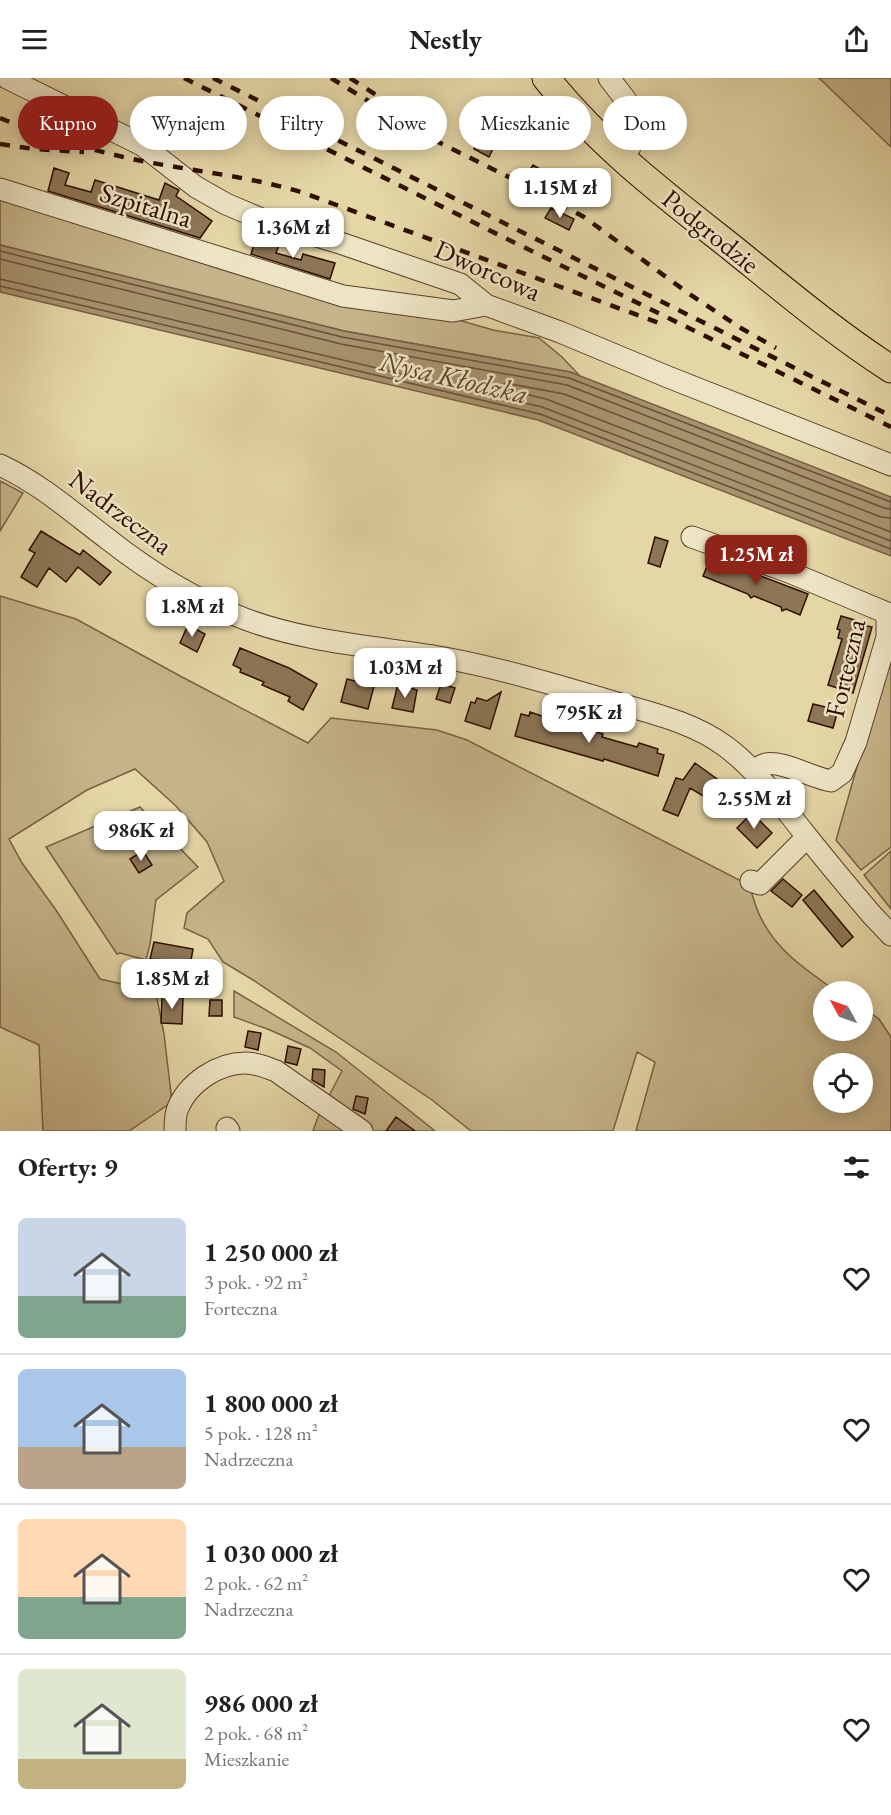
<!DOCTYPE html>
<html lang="pl">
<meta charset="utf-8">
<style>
body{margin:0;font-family:"EB Garamond",serif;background:#f6f6f6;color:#202124;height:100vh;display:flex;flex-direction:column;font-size:22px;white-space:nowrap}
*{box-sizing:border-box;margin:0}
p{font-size:20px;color:#757577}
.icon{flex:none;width:33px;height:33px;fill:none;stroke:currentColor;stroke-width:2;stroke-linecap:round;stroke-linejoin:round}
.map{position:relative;height:1053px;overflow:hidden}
.panel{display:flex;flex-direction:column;background:#fff;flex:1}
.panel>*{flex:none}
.banner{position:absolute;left:18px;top:18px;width:855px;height:54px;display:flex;gap:12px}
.needle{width:39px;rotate:310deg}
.buttons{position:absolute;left:813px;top:903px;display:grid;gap:12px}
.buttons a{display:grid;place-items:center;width:60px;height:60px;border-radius:50%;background:#fff;box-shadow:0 3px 15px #0003;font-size:30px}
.price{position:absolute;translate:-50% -51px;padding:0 14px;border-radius:12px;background:#fff;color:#222;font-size:20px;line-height:39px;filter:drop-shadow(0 2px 3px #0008)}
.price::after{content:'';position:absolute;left:50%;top:36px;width:18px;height:14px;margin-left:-9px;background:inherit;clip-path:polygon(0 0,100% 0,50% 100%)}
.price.current{background:#8f2418;color:#fff}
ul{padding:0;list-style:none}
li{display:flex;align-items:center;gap:18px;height:150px;padding:0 18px}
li+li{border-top:2px solid #e0e0e0}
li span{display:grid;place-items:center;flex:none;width:168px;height:120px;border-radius:9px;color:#555}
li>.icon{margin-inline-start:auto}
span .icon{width:72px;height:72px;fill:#fffc;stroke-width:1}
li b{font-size:26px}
h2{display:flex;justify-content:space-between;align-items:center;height:72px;padding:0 18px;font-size:26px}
.pill{padding:0 21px;border-radius:27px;background:#fff;box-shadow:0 3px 15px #0003;font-size:21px;line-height:54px}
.pill.current{background:#8f2418;color:#fff}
header{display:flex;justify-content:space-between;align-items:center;height:78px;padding:0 18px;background:#fff;font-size:27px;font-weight:700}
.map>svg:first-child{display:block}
</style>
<header><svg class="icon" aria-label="menu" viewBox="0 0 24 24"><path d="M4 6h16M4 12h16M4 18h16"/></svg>Nestly<svg class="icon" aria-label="share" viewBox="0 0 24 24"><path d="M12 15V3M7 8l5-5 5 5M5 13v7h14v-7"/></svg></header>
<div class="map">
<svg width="891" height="1053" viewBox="0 0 891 1053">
<rect width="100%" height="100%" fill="#e4d6a5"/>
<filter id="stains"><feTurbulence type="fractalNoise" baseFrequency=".00333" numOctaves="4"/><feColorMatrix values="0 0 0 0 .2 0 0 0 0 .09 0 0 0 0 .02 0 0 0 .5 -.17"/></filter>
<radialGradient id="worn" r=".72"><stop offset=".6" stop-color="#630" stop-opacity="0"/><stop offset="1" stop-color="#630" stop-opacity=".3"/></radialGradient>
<path fill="#c5b489" stroke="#7a6145" stroke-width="1.5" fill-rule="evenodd" d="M 819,0 L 891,0 L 891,69 Z
M 0,118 L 370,229 L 462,243 L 493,252 L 539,260 L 562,279 L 579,297 L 570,294 L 344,253 L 0,167 Z
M 0,403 L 23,415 L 0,453 Z
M 0,518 L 76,541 L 182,599 L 308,665 L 331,640 L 437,652 L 467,662 L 749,807 C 753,818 756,832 762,842 C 778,874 808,893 836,913 L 824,914 L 824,952 L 862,952 L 863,930 L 879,941 L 891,959 L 891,1053 L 636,1053 L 655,984 L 637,974 L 613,1053 L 471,1053 L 432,1022 L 253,902 L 223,884 L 208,861 L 184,850 L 187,835 L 224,803 L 207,764 L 176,728 L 135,691 L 87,712 L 9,761 L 22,785 L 56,832 L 100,901 L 122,906 L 155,910 L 164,956 L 172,1024 L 129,1053 L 43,1053 L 39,967 L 0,949 ZM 824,986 L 862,986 L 862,1024 L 824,1024 Z
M 891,570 L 891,769 L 861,792 L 836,762 Z
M 140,729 L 198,789 L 156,822 L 150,866 L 146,882 L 120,875 L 117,876 L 46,769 Z
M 891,773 L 891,831 L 864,797 Z
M 234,913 L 336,974 L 435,1053 L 313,1053 L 318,1039 L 342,993 L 310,970 L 270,952 L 234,939 Z"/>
<path fill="#a6926d" stroke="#765d42" stroke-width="1.5" d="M 0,167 L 344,253 L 570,294 L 891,419 L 891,478 L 538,342 L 0,214 Z"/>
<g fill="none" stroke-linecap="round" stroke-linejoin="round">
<path stroke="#6a5037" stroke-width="1.5" d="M 0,173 L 342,259 L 569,300 L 891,424
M 0,181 L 341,266 L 567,307 L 884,430 L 891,431
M 0,201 L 542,329 L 891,463
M 0,208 L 540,336 L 891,471
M 891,440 L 881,439 L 564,316 L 506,305 L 502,307 L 504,311 L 546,321 L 891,454"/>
</g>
<path fill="#8d7656" stroke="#2f0e01" stroke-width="1.5" d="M 484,53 L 498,60 L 489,79 L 474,71 Z
M 533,87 L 545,94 L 539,104 L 527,96 Z
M 54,90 L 69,95 L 65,107 L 91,114 L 95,102 L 159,122 L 165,105 L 179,112 L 176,118 L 212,143 L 200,160 L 48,113 Z
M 551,130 L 574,141 L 569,152 L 545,140 Z
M 256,160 L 279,167 L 276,175 L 301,182 L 303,176 L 335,185 L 330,201 L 251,176 Z
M 41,453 L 80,477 L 83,472 L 111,494 L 100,507 L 78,489 L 66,504 L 49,490 L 37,509 L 21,499 L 35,475 L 29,472 Z
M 655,459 L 668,463 L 660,489 L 648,485 Z
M 711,479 L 808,516 L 800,537 L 786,531 L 782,533 L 781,529 L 754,518 L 751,520 L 748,516 L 703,498 Z
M 841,538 L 855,542 L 854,545 L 872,549 L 853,615 L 828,607 L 842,561 L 838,560 L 840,552 L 837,551 Z
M 188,547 L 205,556 L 197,574 L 180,565 Z
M 240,570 L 289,590 L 317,606 L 303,632 L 288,623 L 290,619 L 262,607 L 264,604 L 240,594 L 241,591 L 233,587 Z
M 347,601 L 374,608 L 368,631 L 341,624 Z
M 398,606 L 417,612 L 413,634 L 392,630 Z
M 441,606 L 455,610 L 450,625 L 436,621 Z
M 501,614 L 490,651 L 465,643 L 471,624 L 475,625 L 477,620 L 487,623 Z
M 813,626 L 838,632 L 833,650 L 808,643 Z
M 530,634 L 548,640 L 547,644 L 555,647 L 583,654 L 584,650 L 603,656 L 602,659 L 637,669 L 639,665 L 658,671 L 657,675 L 664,677 L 658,698 L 604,681 L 603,683 L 515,658 L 521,636 L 529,638 Z
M 695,685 L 717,701 L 705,719 L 690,710 L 678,738 L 663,732 L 676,700 L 683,702 Z
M 752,735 L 772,755 L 757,770 L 737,750 Z
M 143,773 L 152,787 L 139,795 L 130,781 Z
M 783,801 L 802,817 L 792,829 L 771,813 Z
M 814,812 L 853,859 L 842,869 L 803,822 Z
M 154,864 L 193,871 L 190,888 L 150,881 Z
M 162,919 L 183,920 L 182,946 L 161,945 Z
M 210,922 L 222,922 L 222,938 L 209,938 Z
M 248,953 L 261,955 L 258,972 L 245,969 Z
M 288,968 L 301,971 L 297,987 L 285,984 Z
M 313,991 L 325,992 L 324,1009 L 312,1002 Z
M 356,1018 L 368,1020 L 365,1036 L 353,1031 Z
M 396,1039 L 415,1053 L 386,1053 Z"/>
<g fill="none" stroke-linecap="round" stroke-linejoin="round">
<g stroke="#5c402a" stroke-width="23">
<path id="minor" d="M 7,0 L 142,67 L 196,109 L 226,126 L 264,142 L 343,166 L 460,206 L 486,227 L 560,254 L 668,299 L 891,387
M 609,0 C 632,31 651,45 622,80
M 0,111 L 343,218 L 453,233 L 486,227
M 0,387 C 41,406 73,435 109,462 C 151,495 195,522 245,541 C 308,565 383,569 450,581 C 507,592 562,609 617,625 C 655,636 694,645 725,668 C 755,690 778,722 801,751 C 824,780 848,809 872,837 L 891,857
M 692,459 L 789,494 L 887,535 L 887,559 L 856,664 L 842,695 L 831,703 C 813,700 781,682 766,686 C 761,687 757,691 753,693
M 751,803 L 760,806 L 807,759
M 227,1050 L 229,1053
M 175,1053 C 175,1046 175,1036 178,1030 C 188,1005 218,985 245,985 C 256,985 266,989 276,993 L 362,1053"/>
</g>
<g stroke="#2f0e01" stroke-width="29">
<path id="major" d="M 546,0 C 598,66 665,117 731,169 C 783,211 835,255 891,291"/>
</g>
<use href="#minor" stroke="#ede4c4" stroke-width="21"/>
<use href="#major" stroke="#e4d6a5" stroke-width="27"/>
<path stroke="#2f0e01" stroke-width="4.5" stroke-dasharray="10 10" stroke-linecap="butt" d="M 184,0 L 499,157 L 891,349
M 213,0 L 891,338
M 331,0 L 420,55 L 537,113 L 584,139 L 688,215 L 739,249 L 776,270
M 350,0 L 429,51
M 0,40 C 44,58 90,72 137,82 C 192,93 247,98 301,114 L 662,246
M 0,66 L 34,71 L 84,74"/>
</g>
<g text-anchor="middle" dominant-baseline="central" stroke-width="5" stroke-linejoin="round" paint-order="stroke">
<g font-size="27" fill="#2f0e01" stroke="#ede4c4">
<text transform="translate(146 127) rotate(17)">Szpitalna</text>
<text transform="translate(711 153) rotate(39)">Podgrodzie</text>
<text transform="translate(488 192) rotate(24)">Dworcowa</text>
<text transform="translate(121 434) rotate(37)">Nadrzeczna</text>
<text transform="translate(845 590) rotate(-77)">Forteczna</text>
</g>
<g font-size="28" font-style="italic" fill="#5f432c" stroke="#ede4c4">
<text transform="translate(454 299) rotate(13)">Nysa Kłodzka</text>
</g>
</g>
<rect width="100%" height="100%" filter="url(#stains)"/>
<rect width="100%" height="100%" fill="url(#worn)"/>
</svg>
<div class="buttons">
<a><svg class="needle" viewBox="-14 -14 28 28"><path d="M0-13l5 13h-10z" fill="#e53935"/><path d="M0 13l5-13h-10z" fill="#757577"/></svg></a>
<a><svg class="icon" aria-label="locate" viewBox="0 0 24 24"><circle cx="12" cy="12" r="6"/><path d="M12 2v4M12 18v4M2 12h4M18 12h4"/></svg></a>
</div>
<b class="price" style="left:560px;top:141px">1.15M zł</b>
<b class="price" style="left:293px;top:181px">1.36M zł</b>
<b class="price current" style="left:756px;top:508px">1.25M zł</b>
<b class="price" style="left:192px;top:560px">1.8M zł</b>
<b class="price" style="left:405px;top:621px">1.03M zł</b>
<b class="price" style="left:589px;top:666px">795K zł</b>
<b class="price" style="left:754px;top:752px">2.55M zł</b>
<b class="price" style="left:141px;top:784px">986K zł</b>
<b class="price" style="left:172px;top:932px">1.85M zł</b>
<div class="banner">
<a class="pill current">Kupno</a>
<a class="pill">Wynajem</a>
<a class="pill">Filtry</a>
<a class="pill">Nowe</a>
<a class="pill">Mieszkanie</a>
<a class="pill">Dom</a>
</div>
</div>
<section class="panel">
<h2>Oferty: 9<svg class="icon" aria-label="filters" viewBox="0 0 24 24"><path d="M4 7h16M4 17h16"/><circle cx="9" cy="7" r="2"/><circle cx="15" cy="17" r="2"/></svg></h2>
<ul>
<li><span style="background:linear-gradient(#c9d6e8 65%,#7fa58c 0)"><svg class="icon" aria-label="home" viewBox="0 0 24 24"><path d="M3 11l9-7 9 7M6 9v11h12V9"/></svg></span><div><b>1 250 000 zł</b><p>3 pok. · 92 m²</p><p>Forteczna</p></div><svg class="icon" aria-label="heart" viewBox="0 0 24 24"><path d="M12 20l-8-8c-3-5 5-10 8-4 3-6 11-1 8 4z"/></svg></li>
<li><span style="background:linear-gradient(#a9c7e8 65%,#b9a48a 0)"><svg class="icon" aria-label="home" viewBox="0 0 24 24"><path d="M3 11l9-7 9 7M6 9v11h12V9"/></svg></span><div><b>1 800 000 zł</b><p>5 pok. · 128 m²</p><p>Nadrzeczna</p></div><svg class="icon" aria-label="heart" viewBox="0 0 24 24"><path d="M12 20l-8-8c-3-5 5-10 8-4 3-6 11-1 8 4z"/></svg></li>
<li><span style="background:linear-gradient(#ffd9b3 65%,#7fa58c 0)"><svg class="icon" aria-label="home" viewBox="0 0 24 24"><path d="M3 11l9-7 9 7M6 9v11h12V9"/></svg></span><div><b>1 030 000 zł</b><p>2 pok. · 62 m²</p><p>Nadrzeczna</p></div><svg class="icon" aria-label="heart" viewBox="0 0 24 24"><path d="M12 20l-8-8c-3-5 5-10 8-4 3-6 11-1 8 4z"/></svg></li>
<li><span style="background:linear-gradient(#dfe7d0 75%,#c2b280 0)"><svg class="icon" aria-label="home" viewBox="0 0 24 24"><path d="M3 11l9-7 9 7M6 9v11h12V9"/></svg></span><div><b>986 000 zł</b><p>2 pok. · 68 m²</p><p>Mieszkanie</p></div><svg class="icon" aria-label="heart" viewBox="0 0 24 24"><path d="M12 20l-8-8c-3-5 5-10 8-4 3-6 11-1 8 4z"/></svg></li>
</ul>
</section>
